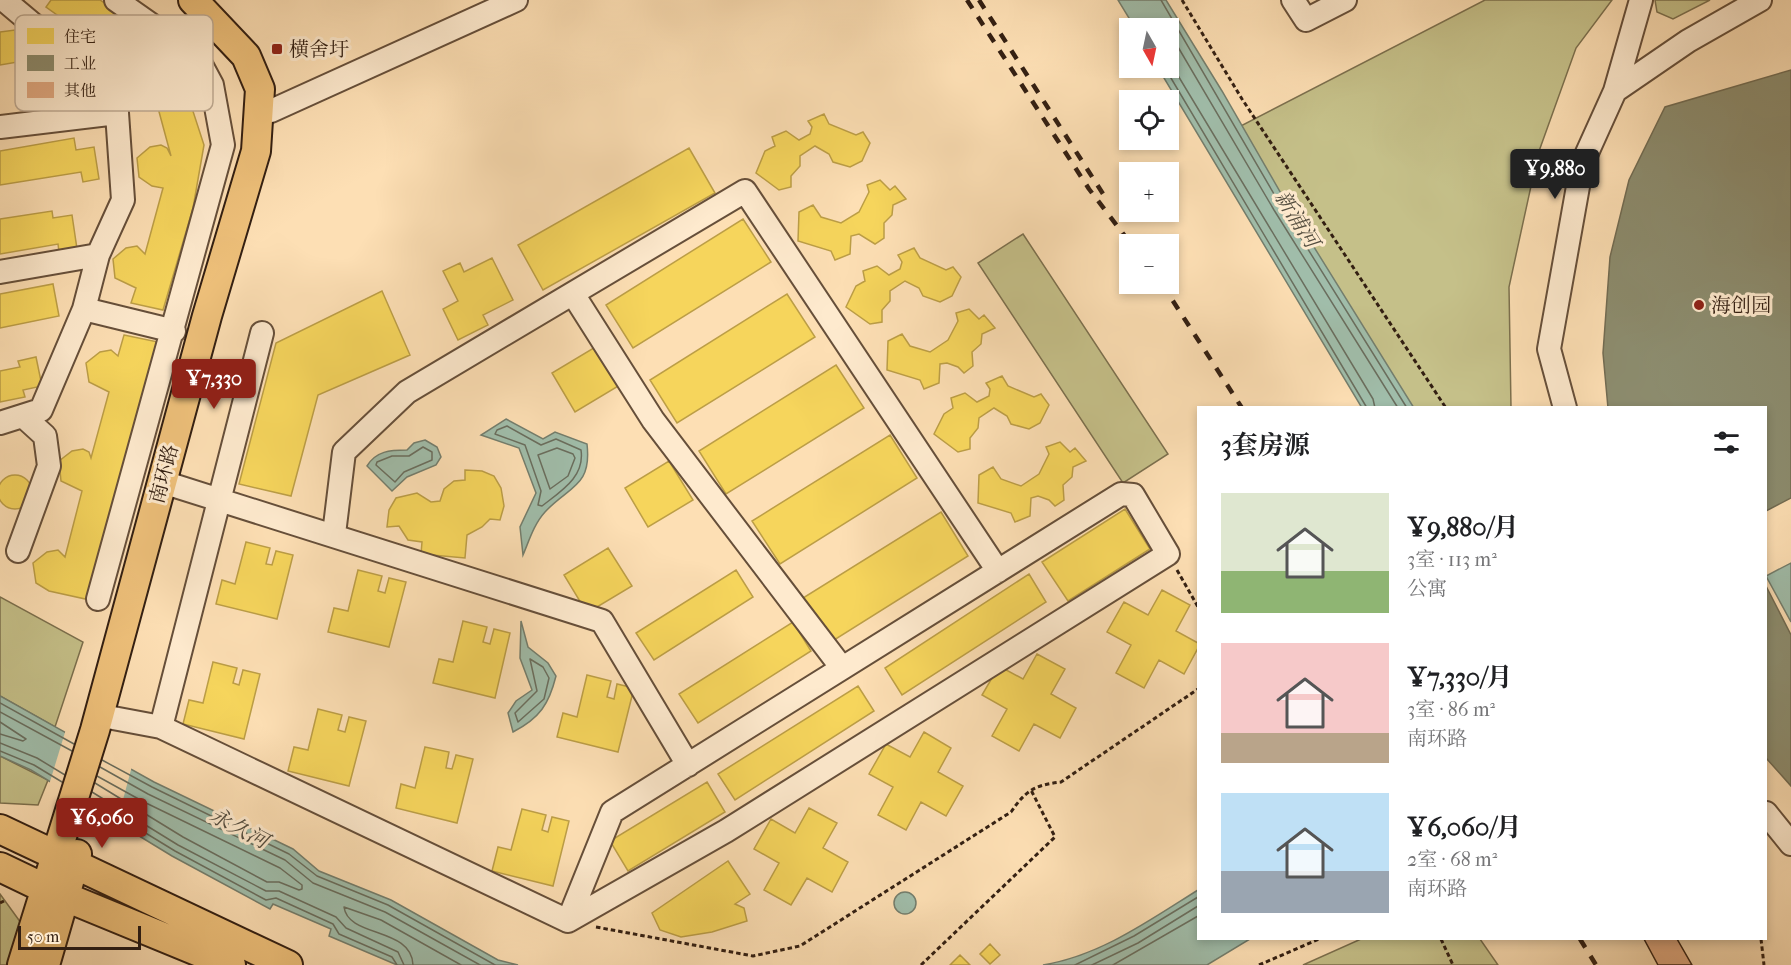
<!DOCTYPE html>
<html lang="zh">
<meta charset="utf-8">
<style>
body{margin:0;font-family:"IM FELL French Canon","Noto Serif SC",serif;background:#f2f2f2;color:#202124;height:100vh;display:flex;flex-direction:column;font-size:22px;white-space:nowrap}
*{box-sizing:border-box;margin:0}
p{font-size:20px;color:#757577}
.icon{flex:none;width:33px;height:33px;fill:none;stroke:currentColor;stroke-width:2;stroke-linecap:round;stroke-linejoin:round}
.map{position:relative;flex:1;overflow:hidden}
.drawer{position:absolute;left:1197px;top:406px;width:570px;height:534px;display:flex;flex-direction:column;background:#fff;border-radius:0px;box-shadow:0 3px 9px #0003}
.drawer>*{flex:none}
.needle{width:39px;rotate:171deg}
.controls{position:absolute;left:1119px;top:18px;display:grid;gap:12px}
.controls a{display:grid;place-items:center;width:60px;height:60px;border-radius:0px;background:#fff;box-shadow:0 3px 9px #0003;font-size:30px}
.scale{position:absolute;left:18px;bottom:15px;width:123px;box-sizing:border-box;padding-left:6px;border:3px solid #331f12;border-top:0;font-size:16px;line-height:21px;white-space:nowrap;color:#331f12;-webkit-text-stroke:4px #feeace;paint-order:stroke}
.price{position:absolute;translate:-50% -51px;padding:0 14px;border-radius:6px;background:#8f2418;color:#fff;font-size:20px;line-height:39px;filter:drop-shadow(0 2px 3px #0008)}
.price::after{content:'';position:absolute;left:50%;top:36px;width:18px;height:14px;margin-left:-9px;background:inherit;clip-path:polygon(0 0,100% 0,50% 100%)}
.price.on{background:#222;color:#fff}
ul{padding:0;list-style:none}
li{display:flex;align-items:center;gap:18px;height:150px;padding:0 24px}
li span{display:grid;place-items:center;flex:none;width:168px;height:120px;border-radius:0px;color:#555}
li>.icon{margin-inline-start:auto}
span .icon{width:72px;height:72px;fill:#fffc;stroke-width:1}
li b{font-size:26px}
h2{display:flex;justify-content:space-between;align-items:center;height:72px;padding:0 24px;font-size:26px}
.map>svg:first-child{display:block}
</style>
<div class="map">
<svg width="1791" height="965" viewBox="0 0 1791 965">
<rect width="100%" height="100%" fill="#fddfb4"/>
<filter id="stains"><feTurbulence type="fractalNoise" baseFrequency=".00333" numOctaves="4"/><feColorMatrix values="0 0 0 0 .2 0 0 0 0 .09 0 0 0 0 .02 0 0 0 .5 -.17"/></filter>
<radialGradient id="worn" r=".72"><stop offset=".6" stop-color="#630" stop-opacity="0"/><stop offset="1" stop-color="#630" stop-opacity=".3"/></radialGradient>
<path fill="#c5c089" stroke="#7c704e" stroke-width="1.5" d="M 1485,0 L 1612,0 L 1576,48 L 1538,154 L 1509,287 L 1511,408 L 1405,408 L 1231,131 Z
M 1655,0 L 1710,0 L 1673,19 L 1657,12 Z
M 1023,234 L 1168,454 L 1123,483 L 978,263 Z
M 0,597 L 83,642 L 55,727 L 0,696 Z
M 0,756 L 48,780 L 38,805 L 0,803 Z
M 0,894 L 21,923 L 13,965 L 0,965 Z
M 1361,939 L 1480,939 L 1498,965 L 1303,965 Z"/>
<path fill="#a0bdaa" stroke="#747e6d" stroke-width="1.5" d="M 1118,0 L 1166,0 L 1222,91 L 1286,202 L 1414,408 L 1362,408 L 1158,68 L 1168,68 L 1168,28 L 1135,28 Z
M 506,419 L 543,439 L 555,432 L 587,444 C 592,487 569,486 545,512 C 534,524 529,541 523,555 L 520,527 L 536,493 L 519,448 L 481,435 Z
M 425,440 L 437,447 L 441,457 L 436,465 L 407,477 L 392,491 L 367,466 C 376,451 390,450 407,450 L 414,443 Z
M 1791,563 L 1791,622 L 1766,576 Z
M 521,621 L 528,647 L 548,663 L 556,676 C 549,704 540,718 513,732 L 508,713 L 516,701 L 532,690 L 520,658 Z
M 0,696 L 154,782 L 293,849 L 319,871 L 391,900 L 498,960 L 518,965 L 397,965 L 329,936 L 331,929 L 273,904 L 270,909 L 172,856 L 31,770 L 0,756 Z
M 1198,890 L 1198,939 L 1250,939 L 1207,965 L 1043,965 C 1100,956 1150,920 1198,890 Z
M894 903a11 11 0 1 1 22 0a11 11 0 1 1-22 0Z"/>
<path fill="#fddfb4" d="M 66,729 L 132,766 L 116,826 L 49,785 Z"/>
<path fill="#f6d55c" stroke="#bc9e46" stroke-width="1.5" d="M 51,0 L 100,0 L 173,50 L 204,145 L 193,208 L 163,310 L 131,303 L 136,288 L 115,278 L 113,259 L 126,248 L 137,246 L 145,254 L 163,188 L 152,186 L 139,177 L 137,158 L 150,147 L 161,145 L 167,148 L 171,156 L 151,82 L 46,7 Z
M 15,30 L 17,44 L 38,40 L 41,59 L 58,56 L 61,74 L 80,71 L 86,103 L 71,105 L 68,91 L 48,94 L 45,72 L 25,75 L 23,61 L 0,65 L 0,32 Z
M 824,114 L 829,124 L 856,135 L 863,132 L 870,143 L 862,161 L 850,167 L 833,162 L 829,154 L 815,146 L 800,156 L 800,166 L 791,176 L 791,187 L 779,190 L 756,173 L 765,151 L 775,146 L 772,137 L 786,131 L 799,140 L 810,134 L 812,127 L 808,121 Z
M 74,138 L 76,150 L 94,147 L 99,179 L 83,182 L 81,172 L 0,185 L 0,151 Z
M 689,148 L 715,193 L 543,290 L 518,245 Z
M 880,180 L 890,190 L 895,186 L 906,199 L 893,205 L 892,215 L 884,223 L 884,238 L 875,244 L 859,234 L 851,236 L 850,254 L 835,260 L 831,251 L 798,241 L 799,212 L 813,205 L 821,217 L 841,223 L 859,212 L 869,192 L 867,185 Z
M 52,211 L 53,218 L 72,215 L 77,249 L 59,252 L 58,244 L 0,254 L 0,219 Z
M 743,219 L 771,262 L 633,348 L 606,305 Z
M 914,248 L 920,258 L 946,270 L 953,267 L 961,277 L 952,296 L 940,302 L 923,296 L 919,288 L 905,281 L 890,291 L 890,301 L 882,310 L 882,322 L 870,324 L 846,307 L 856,286 L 865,281 L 863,271 L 877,266 L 889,275 L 900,269 L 902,262 L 898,255 Z
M 492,258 L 513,300 L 483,315 L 488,325 L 458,340 L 443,309 L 458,301 L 443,271 L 460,263 L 464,272 Z
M 53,284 L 59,316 L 0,328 L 0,294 Z
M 382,291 L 410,355 L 318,395 L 291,496 L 239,484 L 276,343 Z
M 787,294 L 815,337 L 677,423 L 650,380 Z
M 969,309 L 979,319 L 984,315 L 995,328 L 982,334 L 981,344 L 972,352 L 973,366 L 964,373 L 958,367 L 947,363 L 940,364 L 939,383 L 924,389 L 920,380 L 887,370 L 888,341 L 902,334 L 910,346 L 930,352 L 948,340 L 958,321 L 956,313 Z
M 124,335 L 158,342 L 90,600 L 49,591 L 36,583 L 33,563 L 47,552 L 58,550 L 65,557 L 82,491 L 61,481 L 59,461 L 72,451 L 83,449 L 89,452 L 91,458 L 109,392 L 89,382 L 86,363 L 100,352 L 111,350 L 118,356 Z
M 597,346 L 620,385 L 575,412 L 552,373 Z
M 36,357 L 42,386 L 23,390 L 25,397 L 0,402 L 0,371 L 20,367 L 18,361 Z
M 836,365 L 864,408 L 726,494 L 699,451 Z
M 1002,376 L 1008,386 L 1034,397 L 1041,394 L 1049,405 L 1040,423 L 1029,429 L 1011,424 L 1007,416 L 994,408 L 979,418 L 978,428 L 970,438 L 970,449 L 958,452 L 934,434 L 944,414 L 953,408 L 951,398 L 965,393 L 977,402 L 989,396 L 990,389 L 986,383 Z
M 890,435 L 917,478 L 780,564 L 752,521 Z
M 1060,442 L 1070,452 L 1075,448 L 1086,461 L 1073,467 L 1072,477 L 1063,485 L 1064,500 L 1055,506 L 1049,500 L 1038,496 L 1031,498 L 1030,516 L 1015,522 L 1011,513 L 978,503 L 979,475 L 993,467 L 1001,479 L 1021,486 L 1039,474 L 1049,454 L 1046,447 Z
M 669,461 L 693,500 L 648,527 L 625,488 Z
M 465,470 L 482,471 L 494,476 L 501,488 L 504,506 L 500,520 L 490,519 L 482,527 L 467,535 L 465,558 L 421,554 L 422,542 L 408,540 L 399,526 L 387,527 L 389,510 L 396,498 L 417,493 L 431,502 L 440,501 L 444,489 L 454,481 L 465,480 Z
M-2 492a17 17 0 1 1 34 0a17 17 0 1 1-34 0Z
M 1125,509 L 1150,549 L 1068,601 L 1042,562 Z
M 941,512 L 968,556 L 831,642 L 803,598 Z
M 246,542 L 270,548 L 266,564 L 272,565 L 276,551 L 293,555 L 277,619 L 216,604 L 222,580 L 235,584 Z
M 608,548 L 632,586 L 587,613 L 564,575 Z
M 358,570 L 382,576 L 378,591 L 385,593 L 389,578 L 406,582 L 389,647 L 328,632 L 334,608 L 348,611 Z
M 736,570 L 753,597 L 654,660 L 636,633 Z
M 1029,574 L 1046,602 L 902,695 L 885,668 Z
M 1162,590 L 1190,605 L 1176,631 L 1198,643 L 1198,648 L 1184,674 L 1159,660 L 1144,688 L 1116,673 L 1131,645 L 1107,632 L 1124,602 L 1148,615 Z
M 463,621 L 487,627 L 483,642 L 490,644 L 494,629 L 510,633 L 495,698 L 433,683 L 439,659 L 453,662 Z
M 793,622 L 811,651 L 698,723 L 679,694 Z
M 1037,654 L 1065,669 L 1051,694 L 1076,708 L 1060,738 L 1034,724 L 1019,751 L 992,736 L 1007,709 L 982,695 L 999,666 L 1023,679 Z
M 213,662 L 237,668 L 233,683 L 239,685 L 243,670 L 260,674 L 244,739 L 183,724 L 189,700 L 203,703 Z
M 587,675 L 611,681 L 607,697 L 614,699 L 617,684 L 634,688 L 618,752 L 557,737 L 563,713 L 577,717 Z
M 858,686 L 874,711 L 735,800 L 718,774 Z
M 318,709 L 342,715 L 338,730 L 345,732 L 349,717 L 366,721 L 349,786 L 288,771 L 294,747 L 308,750 Z
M 924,732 L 951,748 L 938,772 L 963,786 L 946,816 L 921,802 L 906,830 L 878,815 L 893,787 L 869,774 L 886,744 L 910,757 Z
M 425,747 L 449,752 L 446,768 L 452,769 L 456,755 L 473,759 L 457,823 L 396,808 L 401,784 L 415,788 Z
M 707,782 L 725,812 L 628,871 L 610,841 Z
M 809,808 L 837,823 L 823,848 L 848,862 L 832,892 L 807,878 L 791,905 L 764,890 L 779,863 L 754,849 L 771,819 L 795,833 Z
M 522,809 L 546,815 L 542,830 L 548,832 L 552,817 L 569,821 L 553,886 L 492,871 L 498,847 L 511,850 Z
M 728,861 L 750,894 L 735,904 L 744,908 L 747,921 L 712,932 L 681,937 L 660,930 L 652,913 Z
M 990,944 L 1000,955 L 990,964 L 980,954 Z
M 960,955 L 970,965 L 950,965 Z"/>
<path fill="#8c8c6e" stroke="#716b52" stroke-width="1.5" d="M 1791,70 L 1791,498 L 1766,511 L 1766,408 L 1608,408 L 1603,353 L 1610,257 L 1629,180 L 1665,107 Z
M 1766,586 L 1791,635 L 1791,786 L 1766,758 Z"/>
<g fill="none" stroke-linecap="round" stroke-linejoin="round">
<path stroke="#6a6e5e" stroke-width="1.5" d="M 1161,0 L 1281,206 L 1407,408
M 1168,30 L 1274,210 L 1398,408
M 1168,59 L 1373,399 L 1375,408
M 1165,68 L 1367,408
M 507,426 L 541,445 L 556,439 L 581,450 C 585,477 561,491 542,506 L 538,505 L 541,491 L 525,445 L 495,434 L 497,430 Z
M 423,447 L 432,452 L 432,460 L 404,472 L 395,482 L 376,465 L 377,462 L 392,456 L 409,456 Z
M 557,448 L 573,454 L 575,458 L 568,476 L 550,489 L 538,455 Z
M 530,659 L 543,667 L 549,678 L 544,699 L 518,722 L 515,713 L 537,691 Z
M 0,703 L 74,744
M 0,712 L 72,751
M 0,722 L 26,739 L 23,741 L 0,734
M 0,743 L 37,758 L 65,775
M 0,751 L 34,765 L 62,782
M 102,760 L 152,787 L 289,854 L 317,876 L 388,905 L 495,965
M 100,767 L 148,794 L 285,860 L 313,883 L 385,912 L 480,965
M 95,783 L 183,837 L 267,882 L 279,882 L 299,890 L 302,889 L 302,885 L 280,868 L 144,802 L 97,776
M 92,792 L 178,845 L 266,891 L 279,891 L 336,917 L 346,928 L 398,952 L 404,965
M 90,799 L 175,851 L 266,900 L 276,898 L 333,924 L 339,934 L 392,957 L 397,965
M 413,965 C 412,927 348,938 344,907 L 381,920 L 461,965
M 1075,965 L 1134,936 L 1198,897
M 1092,965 L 1138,943 L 1198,906
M 1113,965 L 1198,916"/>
</g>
<path fill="#e2aa82" stroke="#331f12" stroke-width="1.5" d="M 1644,939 L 1677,939 L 1692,965 L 1658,965 Z"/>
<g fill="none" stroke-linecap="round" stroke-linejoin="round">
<g stroke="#664f3a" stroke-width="26">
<path id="minor" d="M 1293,0 L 1306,20 L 1345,0
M 1615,91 L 1688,41 L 1760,0
M 271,111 L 516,0
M 0,127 L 117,113
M 0,272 L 98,255
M 573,294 L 653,420 L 842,668
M 84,309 L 174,331
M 1565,408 L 1549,349 L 1582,164 L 1615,91 L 1641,0
M 0,423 L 41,410 L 84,309 L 98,255 L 123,200 L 117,113 L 109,83 L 66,52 L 4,0
M 169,484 L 602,621 L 688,765
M 1121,494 L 1133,495 L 1168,554 L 726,831 L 568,921 L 612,812 Z
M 334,534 L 344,452 L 407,392 L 745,191 L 998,571
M 18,551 L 49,466 L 45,436 L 23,416
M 98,599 L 223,145 L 212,85 L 197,57 L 116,0
M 113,718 L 161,727 L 568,921
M 161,727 L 262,333
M 1766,813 L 1791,844"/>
</g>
<g stroke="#331f12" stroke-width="32">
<path id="major" d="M 0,829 L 288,965
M 0,867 L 46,889 L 231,965
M 22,965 L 95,730 L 207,316 L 256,151 L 260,89 L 246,56 L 193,0
M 45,965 L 77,854"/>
</g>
<path stroke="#331f12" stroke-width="3" stroke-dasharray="4.5 3" stroke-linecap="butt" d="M 1182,0 L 1242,99 L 1446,408
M 1177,570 L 1198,607
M 0,903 L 4,901
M 596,927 L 753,956 L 800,946 L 1011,812 C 1026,790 1035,785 1061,782 L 1198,689
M 1441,939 L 1453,965
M 1761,939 L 1764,965
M 921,965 L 1055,837 L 1031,790
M 1259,965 L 1319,939"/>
<use href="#minor" stroke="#feeace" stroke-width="22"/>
<use href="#major" stroke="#eec07a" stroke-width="28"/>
<path stroke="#331f12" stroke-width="4.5" stroke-dasharray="10 10" stroke-linecap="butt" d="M 967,0 L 1089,189 L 1131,244
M 979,0 L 1105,197
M 1162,284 L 1242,408
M 1580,939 L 1596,965"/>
</g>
<g fill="#8f2418" stroke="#feeace" stroke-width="2">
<rect x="271" y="43" width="12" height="12" rx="3"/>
<circle cx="1699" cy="305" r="6"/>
</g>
<g text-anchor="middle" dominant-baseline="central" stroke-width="6" stroke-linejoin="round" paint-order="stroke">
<g font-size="20" fill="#331f12" stroke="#feeace" text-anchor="start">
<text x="289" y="49">横舍圩</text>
<text x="1711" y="305">海创园</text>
</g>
<g font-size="20" fill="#331f12" stroke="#feeace">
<text transform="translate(164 474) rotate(-75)">南环路</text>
</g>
<g font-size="21" font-style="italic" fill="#544e40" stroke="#feeace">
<text transform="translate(1297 219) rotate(58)">新浦河</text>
<text transform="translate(239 828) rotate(28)">永久河</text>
</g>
</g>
<rect x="15" y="15" width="198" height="96" rx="9" fill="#feeace" stroke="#c1ad96" stroke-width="1.5"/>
<rect x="27" y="28" width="27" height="16" fill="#f6d55c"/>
<rect x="27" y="55" width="27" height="16" fill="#8c8c6e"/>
<rect x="27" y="82" width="27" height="16" fill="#e2aa82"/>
<g font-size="16" fill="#331f12">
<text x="64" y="42">住宅</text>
<text x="64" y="69">工业</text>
<text x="64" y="96">其他</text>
</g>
<rect width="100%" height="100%" filter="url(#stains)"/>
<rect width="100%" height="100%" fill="url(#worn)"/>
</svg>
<div class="controls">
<a><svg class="needle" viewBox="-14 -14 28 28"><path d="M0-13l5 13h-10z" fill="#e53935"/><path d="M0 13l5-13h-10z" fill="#757577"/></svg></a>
<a><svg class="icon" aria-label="locate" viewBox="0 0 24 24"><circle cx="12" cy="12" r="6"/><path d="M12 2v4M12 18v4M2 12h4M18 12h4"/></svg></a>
<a>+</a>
<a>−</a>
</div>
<div class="scale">50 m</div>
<b class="price on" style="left:1555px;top:200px">¥9,880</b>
<b class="price" style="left:214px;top:410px">¥7,330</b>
<b class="price" style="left:102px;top:849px">¥6,060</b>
<section class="drawer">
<h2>3套房源<svg class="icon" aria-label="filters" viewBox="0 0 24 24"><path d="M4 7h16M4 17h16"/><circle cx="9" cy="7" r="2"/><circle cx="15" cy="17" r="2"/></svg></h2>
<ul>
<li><span style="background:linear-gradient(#dfe7d0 65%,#8fb573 0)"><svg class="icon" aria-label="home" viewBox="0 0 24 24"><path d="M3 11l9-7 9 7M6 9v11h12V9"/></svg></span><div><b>¥9,880/月</b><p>3室 · 113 m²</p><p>公寓</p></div></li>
<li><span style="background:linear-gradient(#f6c9c9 75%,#b9a48a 0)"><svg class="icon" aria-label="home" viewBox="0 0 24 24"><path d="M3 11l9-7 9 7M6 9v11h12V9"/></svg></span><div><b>¥7,330/月</b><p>3室 · 86 m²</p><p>南环路</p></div></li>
<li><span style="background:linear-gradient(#bfe0f5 65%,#9aa5b1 0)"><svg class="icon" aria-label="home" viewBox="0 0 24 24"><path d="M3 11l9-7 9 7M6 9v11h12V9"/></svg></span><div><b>¥6,060/月</b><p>2室 · 68 m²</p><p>南环路</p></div></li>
</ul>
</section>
</div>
